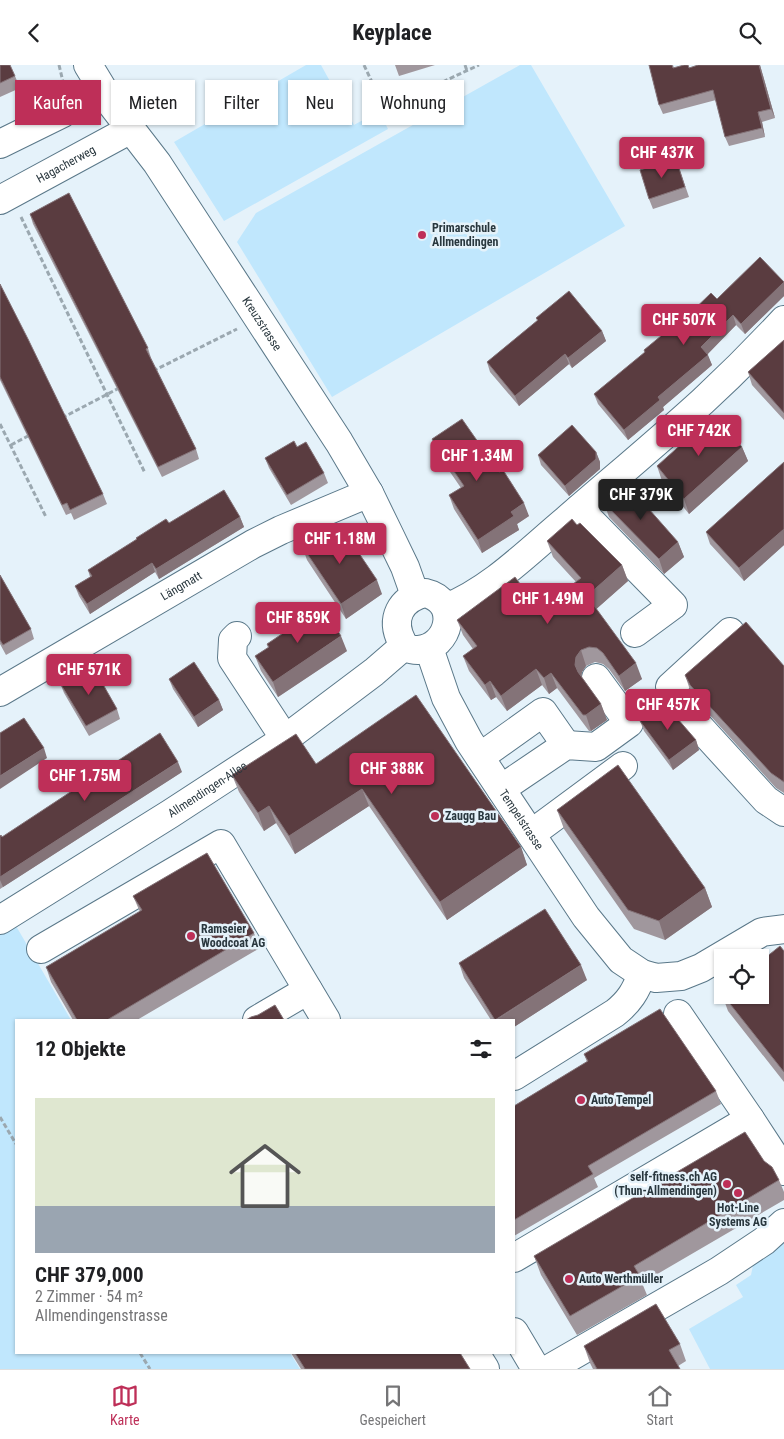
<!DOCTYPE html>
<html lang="de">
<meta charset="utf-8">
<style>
body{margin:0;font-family:"Roboto Condensed",sans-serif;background:#f6f6f6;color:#202124;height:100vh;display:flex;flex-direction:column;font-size:19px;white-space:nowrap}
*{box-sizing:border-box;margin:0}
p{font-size:16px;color:#757577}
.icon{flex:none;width:28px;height:28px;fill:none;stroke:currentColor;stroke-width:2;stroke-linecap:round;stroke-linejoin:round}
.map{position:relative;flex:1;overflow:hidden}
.panel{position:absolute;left:15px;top:954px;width:500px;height:335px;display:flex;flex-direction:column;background:#fff;border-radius:0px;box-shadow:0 1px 4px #0004}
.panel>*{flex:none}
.top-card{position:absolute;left:15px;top:15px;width:500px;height:45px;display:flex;gap:10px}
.buttons{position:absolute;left:714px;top:884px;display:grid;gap:10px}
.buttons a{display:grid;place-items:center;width:55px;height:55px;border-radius:0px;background:#fff;box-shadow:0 1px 4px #0004;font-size:25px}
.price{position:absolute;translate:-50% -42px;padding:0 11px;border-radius:5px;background:#be2f58;color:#fff;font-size:16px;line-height:32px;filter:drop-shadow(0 1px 2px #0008)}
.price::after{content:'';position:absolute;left:50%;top:30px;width:15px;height:11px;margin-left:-8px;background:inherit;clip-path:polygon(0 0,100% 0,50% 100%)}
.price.active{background:#222;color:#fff}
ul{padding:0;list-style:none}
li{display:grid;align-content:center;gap:10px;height:265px;padding:0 20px}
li+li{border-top:1px solid #e0e0e0}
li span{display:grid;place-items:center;height:155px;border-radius:0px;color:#555}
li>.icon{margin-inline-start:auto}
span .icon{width:90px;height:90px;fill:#fffc;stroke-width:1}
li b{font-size:21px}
h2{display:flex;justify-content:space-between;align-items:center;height:60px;padding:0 20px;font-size:21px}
.tag{padding:0 18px;border-radius:0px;background:#fff;box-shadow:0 1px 4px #0004;font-size:18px;line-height:45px}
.tag.active{background:#be2f58;color:#fff}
header{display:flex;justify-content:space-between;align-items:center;height:65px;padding:0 20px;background:#fff;font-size:22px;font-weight:700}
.dock{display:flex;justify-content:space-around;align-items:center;height:70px;border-top:1px solid #e0e0e0;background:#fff;font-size:14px;color:#757577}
.dock a{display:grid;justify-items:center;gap:2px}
.dock .active{color:#be2f58}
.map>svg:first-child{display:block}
</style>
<header><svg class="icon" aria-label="back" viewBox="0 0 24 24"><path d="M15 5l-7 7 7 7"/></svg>Keyplace<svg class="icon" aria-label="search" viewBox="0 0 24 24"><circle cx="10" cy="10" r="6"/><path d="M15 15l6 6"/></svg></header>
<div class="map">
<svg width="784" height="1304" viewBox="0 0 784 1304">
<rect width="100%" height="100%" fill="#e5f2fa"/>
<path fill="#c0e7fd" d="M 306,0 L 321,0 L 354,60 L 379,46 L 388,64 L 224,156 L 174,77 Z
M 520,0 L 531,0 L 625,161 L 332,332 L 237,177 L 256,148 Z
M 9,849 L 71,955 L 16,955 L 16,1288 L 290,1288 L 300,1304 L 0,1304 L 0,855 Z
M 784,1171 L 784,1304 L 710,1304 L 689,1264 L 743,1232 L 736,1220 L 751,1210 L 755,1191 Z"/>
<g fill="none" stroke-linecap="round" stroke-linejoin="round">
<g stroke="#5a7889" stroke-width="30">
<g id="minor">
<path id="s1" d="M 88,0 L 113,41 L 157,98 L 339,377 L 369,428 L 388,467 L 405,502 L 415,530"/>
<path d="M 0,79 L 63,48"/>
<path id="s2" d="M 0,135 L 131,64"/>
<path d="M 579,444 L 673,540 L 635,568"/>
<path d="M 425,528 C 461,536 450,583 418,585 C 411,585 406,584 402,577 C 390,554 400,534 425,528 Z"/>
<path d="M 446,543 C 491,525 528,487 565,456 C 611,416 658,377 703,336 C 731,310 758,283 784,255"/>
<path d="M 730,567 L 670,622 L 683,644 L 766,735 L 784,747"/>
<path d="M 237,571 L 233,575 L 232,593 L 285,674"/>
<path id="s3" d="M 429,583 L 446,633 L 469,676 L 586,852 L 621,895 L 642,909 L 656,913 L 681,911 L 701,903 L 762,867 L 784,864"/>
<path id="s4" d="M 0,627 L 253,479 L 281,465 L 369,428"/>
<path d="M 480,692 L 543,647 L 566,680"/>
<path d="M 501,724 L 566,680 L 596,682 L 629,658 L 596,613"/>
<path d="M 531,769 L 623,701"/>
<path id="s5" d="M 0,855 L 170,749 L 285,674 L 374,607 L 404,581"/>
<path d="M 41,884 L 221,779 L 326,955"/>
<path d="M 678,949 L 750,1054 L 784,1106"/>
<path d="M 257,955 L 308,925"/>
<path d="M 514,1011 L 615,948 C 629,937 636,926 642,909"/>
<path d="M 514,1193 L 750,1054"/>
<path d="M 514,1267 L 536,1304"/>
<path d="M 475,1288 L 485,1304"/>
<path d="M 549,1304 L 719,1206 L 764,1176 L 784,1158"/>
</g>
</g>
<path stroke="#9ba8b0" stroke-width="3" stroke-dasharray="5 2.5" stroke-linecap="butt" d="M 59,0 L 65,25
M 364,0 L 379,32 L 392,38 L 408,33 L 479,0
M 465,0 L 467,6
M 21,152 L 145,408
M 153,306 L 237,264
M 62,353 L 121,322
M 0,359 L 46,452
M 11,380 L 30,370
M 0,1052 L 16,1079
M 140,1288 L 150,1304"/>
<use href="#minor" stroke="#fff" stroke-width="28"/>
</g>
<path fill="#a0979d" d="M 0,0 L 15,11 L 20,23 L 0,32 Z
M 395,0 L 435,0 L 399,11 Z
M 673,0 L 674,3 L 760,0 L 775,53 L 762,57 L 765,72 L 729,81 L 725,72 L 716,35 L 663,49 L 659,40 Z
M 676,94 L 689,132 L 653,144 L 649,134 Z
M 30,149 L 148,283 L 151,293 L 196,384 L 199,394 L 162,412 L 33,159 Z
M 784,216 L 784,231 L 745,269 L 736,260 L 707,289 L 712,300 L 663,342 L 664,345 L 628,375 L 598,339 L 594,329 L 645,288 L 644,285 L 680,258 L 717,234 Z
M 0,219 L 103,429 L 107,439 L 74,455 L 71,448 L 66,450 L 0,315 Z
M 536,253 L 602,266 L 606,276 L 572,303 L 569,299 L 519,341 L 490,307 L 487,297 L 537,256 Z
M 784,275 L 784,355 L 752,320 L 748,307 Z
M 432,374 L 529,451 L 517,459 L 519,465 L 482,488 L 454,444 L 449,430 L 461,423 L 437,388 Z
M 297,382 L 324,408 L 328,418 L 291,440 L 269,403 L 265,393 Z
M 742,382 L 748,396 L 689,449 L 662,416 L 657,401 Z
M 596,387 L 600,397 L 600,404 L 569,431 L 541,400 L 538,390 Z
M 784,397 L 784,480 L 744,516 L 710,479 L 706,467 Z
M 604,438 L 678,477 L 684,492 L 664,509 L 609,452 Z
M 240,452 L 244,462 L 159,514 L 155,507 L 90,549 L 79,531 L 75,521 L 90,512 L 88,505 L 169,458 Z
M 577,460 L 622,500 L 628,516 L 596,544 L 642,614 L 625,626 L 609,604 L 603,599 L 595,597 L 586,601 L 582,607 L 581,611 L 601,639 L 607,655 L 591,666 L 589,666 L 557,623 L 549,629 L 542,620 L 507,646 L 496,632 L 491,635 L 469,606 L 463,591 L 473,584 L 463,570 L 457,555 L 539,545 L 576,517 L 553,492 L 547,476 Z
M 302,481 L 382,529 L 346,554 L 307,495 Z
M 0,510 L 31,564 L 34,574 L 6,590 L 0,579 Z
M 267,579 L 347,586 L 278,632 L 261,606 L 255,591 L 268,583 Z
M 784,601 L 784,728 L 776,723 L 696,635 L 690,625 L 685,610 Z
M 169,614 L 219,635 L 223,645 L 198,662 L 173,624 Z
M 60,618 L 117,644 L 120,654 L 89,671 L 64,628 Z
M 640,656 L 696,675 L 699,685 L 673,705 L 644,666 Z
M 316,699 L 521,782 L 527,800 L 447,855 L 369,741 L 295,789 L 276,758 L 264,766 L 239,727 L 232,710 Z
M 182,707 L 0,824 L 0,771 L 2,772 Z
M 557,745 L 705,823 L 712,842 L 665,875 L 634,864 L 564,764 Z
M 133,831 L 254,868 L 260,883 L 137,955 L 73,955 L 51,917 L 46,902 L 140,847 Z
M 784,886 L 784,1017 L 728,946 L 721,927 L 722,926 L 722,930 L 760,930 Z
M 459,898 L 587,915 L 514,962 L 514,955 L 491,955 L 464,913 Z
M 584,989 L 716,1026 L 721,1039 L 594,1113 L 598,1122 L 514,1171 L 514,1041 L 587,997 Z
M 764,1096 L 779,1115 L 784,1127 L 784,1135 L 642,1218 L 647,1230 L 577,1270 L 541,1210 L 534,1191 Z
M 680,1279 L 686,1296 L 678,1301 L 680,1304 L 593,1304 L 590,1298 L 584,1281 Z
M 291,1288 L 460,1288 L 470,1304 L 301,1304 Z"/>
<path fill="#847378" d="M 759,0 L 760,0 L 775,53 L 771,44 Z
M 758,47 L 762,57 L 765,72 L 762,63 Z
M 784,217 L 784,231 L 745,269 L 741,259 Z
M 733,250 L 736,260 L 705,292 L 701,282 Z
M 602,266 L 606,276 L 572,303 L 568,293 Z
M 565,289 L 569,299 L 519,341 L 515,331 Z
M 708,290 L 712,300 L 663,342 L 664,345 L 628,375 L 624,365 L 658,332 Z
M 742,382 L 748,396 L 689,449 L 684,434 Z
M 596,387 L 600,397 L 600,404 L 569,431 L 565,421 Z
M 524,438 L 529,451 L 517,459 L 519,465 L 482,488 L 478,475 L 511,447 Z
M 240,452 L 244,462 L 159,514 L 156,504 Z
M 784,464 L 784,480 L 744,516 L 739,503 Z
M 678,477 L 684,492 L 664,509 L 659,494 Z
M 152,498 L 155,507 L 90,549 L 87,539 Z
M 622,500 L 628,516 L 593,547 L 587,531 Z
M 377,515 L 382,529 L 346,554 L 341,539 Z
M 341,571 L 347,586 L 278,632 L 273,617 Z
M 581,585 L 586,601 L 582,607 L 581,615 L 575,600 L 576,592 Z
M 636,598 L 642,614 L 625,626 L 619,611 Z
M 536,604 L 542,620 L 507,646 L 501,631 Z
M 551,608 L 557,623 L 549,629 L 544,613 Z
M 490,616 L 496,632 L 491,635 L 485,620 Z
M 219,635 L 223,645 L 198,662 L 194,652 Z
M 601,639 L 607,655 L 591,666 L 586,650 Z
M 696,675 L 699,685 L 673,705 L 669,695 Z
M 44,683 L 47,693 L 0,724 L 0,711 Z
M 178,697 L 182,707 L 3,822 L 0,815 L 0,812 Z
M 362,724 L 369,741 L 295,789 L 289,771 Z
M 269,741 L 276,758 L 264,766 L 258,748 Z
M 521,782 L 527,800 L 447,855 L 440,837 Z
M 705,823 L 712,842 L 665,875 L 659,856 Z
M 581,900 L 587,915 L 514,962 L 514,955 L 496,955 Z"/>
<path fill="#5a3c40" stroke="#847378" d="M 0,0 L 10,0 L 15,11 L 0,18 Z
M 649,0 L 672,0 L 673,3 L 684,0 L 688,0 L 689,3 L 698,0 L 759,0 L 771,44 L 758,47 L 762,63 L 725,72 L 713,25 L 659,40 Z
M 676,94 L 685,122 L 649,134 L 640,105 Z
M 69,128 L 148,283 L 146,284 L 196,384 L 158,402 L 30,149 Z
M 760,192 L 784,217 L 741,259 L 733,250 L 701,282 L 708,290 L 658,332 L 660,335 L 624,365 L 594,329 L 645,287 L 644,285 L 679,256 L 680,258 L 711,228 L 717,234 Z
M 0,219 L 28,274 L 103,429 L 70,445 L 67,438 L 62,440 L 0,312 Z
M 569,226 L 602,266 L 568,293 L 565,289 L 515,331 L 487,297 L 538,255 L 536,253 Z
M 784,275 L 784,348 L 748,307 Z
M 714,350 L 742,382 L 684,434 L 657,401 Z
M 462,354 L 499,407 L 503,405 L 524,438 L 511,447 L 514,451 L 478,475 L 449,430 L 464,421 L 432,374 Z
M 572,360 L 596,387 L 596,394 L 565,421 L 538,390 Z
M 294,376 L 297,382 L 306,377 L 324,408 L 287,430 L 265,393 Z
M 784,397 L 784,464 L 739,503 L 706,467 Z
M 626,418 L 678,477 L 659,494 L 604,438 Z
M 224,425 L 240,452 L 156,504 L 152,498 L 87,539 L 75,521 L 92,511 L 88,505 L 137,474 L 136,473 L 166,454 L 169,458 Z
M 572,454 L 577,460 L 580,458 L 622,500 L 587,531 L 636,598 L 619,611 L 603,588 L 597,583 L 589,582 L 581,585 L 576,592 L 575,600 L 578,607 L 601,639 L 586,650 L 583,650 L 551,608 L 544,613 L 536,604 L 501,631 L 490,616 L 485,620 L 463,591 L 477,581 L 457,555 L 515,512 L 539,545 L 581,513 L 547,476 Z
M 342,463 L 377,515 L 341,539 L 302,481 L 322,467 L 327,474 Z
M 0,510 L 31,564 L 3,580 L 0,575 Z
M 322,542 L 341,571 L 273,617 L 255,591 L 269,582 L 267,579 Z
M 746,557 L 784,601 L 784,717 L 771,708 L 690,620 L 685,610 Z
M 194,597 L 219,635 L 194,652 L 169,614 Z
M 92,600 L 117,644 L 86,661 L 60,618 Z
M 416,630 L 521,782 L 440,837 L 362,724 L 289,771 L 269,741 L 258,748 L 232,710 L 296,669 L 316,699 Z
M 664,638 L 696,675 L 669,695 L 640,656 Z
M 24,653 L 44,683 L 0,711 L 0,668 Z
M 160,668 L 178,697 L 0,812 L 0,771 L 1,770 L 2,772 Z
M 618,700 L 705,823 L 659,856 L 628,845 L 557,745 Z
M 207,788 L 254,868 L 107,955 L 77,955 L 46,902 L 142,845 L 133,831 Z
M 545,844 L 581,900 L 495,955 L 459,898 Z
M 780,881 L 784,886 L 784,1007 L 723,930 L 760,930 L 760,897 Z
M 275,940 L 284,955 L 246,955 L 251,952 L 258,950 Z
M 660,944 L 716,1026 L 588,1101 L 593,1109 L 514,1155 L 514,1041 L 588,996 L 584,989 Z
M 745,1067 L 764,1096 L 772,1102 L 779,1115 L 634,1201 L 640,1211 L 570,1251 L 534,1191 Z
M 656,1239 L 680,1279 L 669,1285 L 680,1304 L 597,1304 L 584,1281 Z
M 295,1288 L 460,1288 L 470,1304 L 305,1304 Z"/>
<g fill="#be2f58" stroke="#e5f2fa" stroke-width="2">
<circle cx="422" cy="170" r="5"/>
<circle cx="435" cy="751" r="5"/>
<circle cx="191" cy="871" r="5"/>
<circle cx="581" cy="1035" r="5"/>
<circle cx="727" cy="1119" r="5"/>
<circle cx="738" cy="1128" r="5"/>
<circle cx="569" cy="1214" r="5"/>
</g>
<g text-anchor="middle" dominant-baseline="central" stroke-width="5" stroke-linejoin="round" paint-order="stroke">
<g font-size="12" fill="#29373e" stroke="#e5f2fa">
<text stroke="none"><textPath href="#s2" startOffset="75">Hagacherweg</textPath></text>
<text stroke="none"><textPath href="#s1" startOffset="312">Kreuzstrasse</textPath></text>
<text stroke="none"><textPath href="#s4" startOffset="210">Längmatt</textPath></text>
<text stroke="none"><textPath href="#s5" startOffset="245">Allmendingen-Allee</textPath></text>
<text stroke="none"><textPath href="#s3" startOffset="196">Tempelstrasse</textPath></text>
</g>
<g font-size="12" font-weight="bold" fill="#29373e" stroke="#e5f2fa" text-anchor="start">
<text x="432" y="163">Primarschule<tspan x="432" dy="14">Allmendingen</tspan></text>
<text x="445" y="751">Zaugg Bau</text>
<text x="201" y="864">Ramseier<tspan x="201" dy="14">Woodcoat AG</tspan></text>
<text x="591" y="1035">Auto Tempel</text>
<text x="717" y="1112" text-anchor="end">self-fitness.ch AG<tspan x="717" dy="14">(Thun-Allmendingen)</tspan></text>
<text x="738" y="1143" text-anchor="middle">Hot-Line<tspan x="738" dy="14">Systems AG</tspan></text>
<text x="579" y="1214">Auto Werthmüller</text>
</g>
</g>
</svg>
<div class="buttons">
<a><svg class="icon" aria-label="locate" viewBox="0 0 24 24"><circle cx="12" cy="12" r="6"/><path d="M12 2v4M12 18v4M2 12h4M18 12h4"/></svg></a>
</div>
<b class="price" style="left:662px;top:114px">CHF 437K</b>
<b class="price" style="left:684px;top:281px">CHF 507K</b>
<b class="price" style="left:699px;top:392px">CHF 742K</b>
<b class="price" style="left:477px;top:417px">CHF 1.34M</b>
<b class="price active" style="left:641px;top:456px">CHF 379K</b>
<b class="price" style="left:340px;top:500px">CHF 1.18M</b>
<b class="price" style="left:548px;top:560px">CHF 1.49M</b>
<b class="price" style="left:298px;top:579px">CHF 859K</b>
<b class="price" style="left:89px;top:631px">CHF 571K</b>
<b class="price" style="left:668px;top:666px">CHF 457K</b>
<b class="price" style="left:392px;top:730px">CHF 388K</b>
<b class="price" style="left:85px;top:737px">CHF 1.75M</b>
<div class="top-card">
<a class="tag active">Kaufen</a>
<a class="tag">Mieten</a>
<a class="tag">Filter</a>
<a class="tag">Neu</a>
<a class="tag">Wohnung</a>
</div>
<section class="panel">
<h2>12 Objekte<svg class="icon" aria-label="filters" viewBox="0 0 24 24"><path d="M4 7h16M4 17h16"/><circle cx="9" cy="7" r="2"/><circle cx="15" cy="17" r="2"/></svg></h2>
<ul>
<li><span style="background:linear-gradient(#dfe7d0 70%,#9aa5b1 0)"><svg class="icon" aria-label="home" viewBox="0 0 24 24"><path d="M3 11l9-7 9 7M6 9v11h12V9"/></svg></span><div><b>CHF 379,000</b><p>2 Zimmer · 54 m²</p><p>Allmendingenstrasse</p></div></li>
</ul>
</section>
</div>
<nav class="dock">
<a class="active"><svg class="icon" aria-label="map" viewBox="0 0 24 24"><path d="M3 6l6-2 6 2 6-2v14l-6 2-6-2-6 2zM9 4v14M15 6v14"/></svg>Karte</a>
<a><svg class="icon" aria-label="saved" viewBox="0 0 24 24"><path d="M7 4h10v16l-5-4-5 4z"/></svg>Gespeichert</a>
<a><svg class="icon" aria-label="home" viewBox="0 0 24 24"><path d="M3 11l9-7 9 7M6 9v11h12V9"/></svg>Start</a>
</nav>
